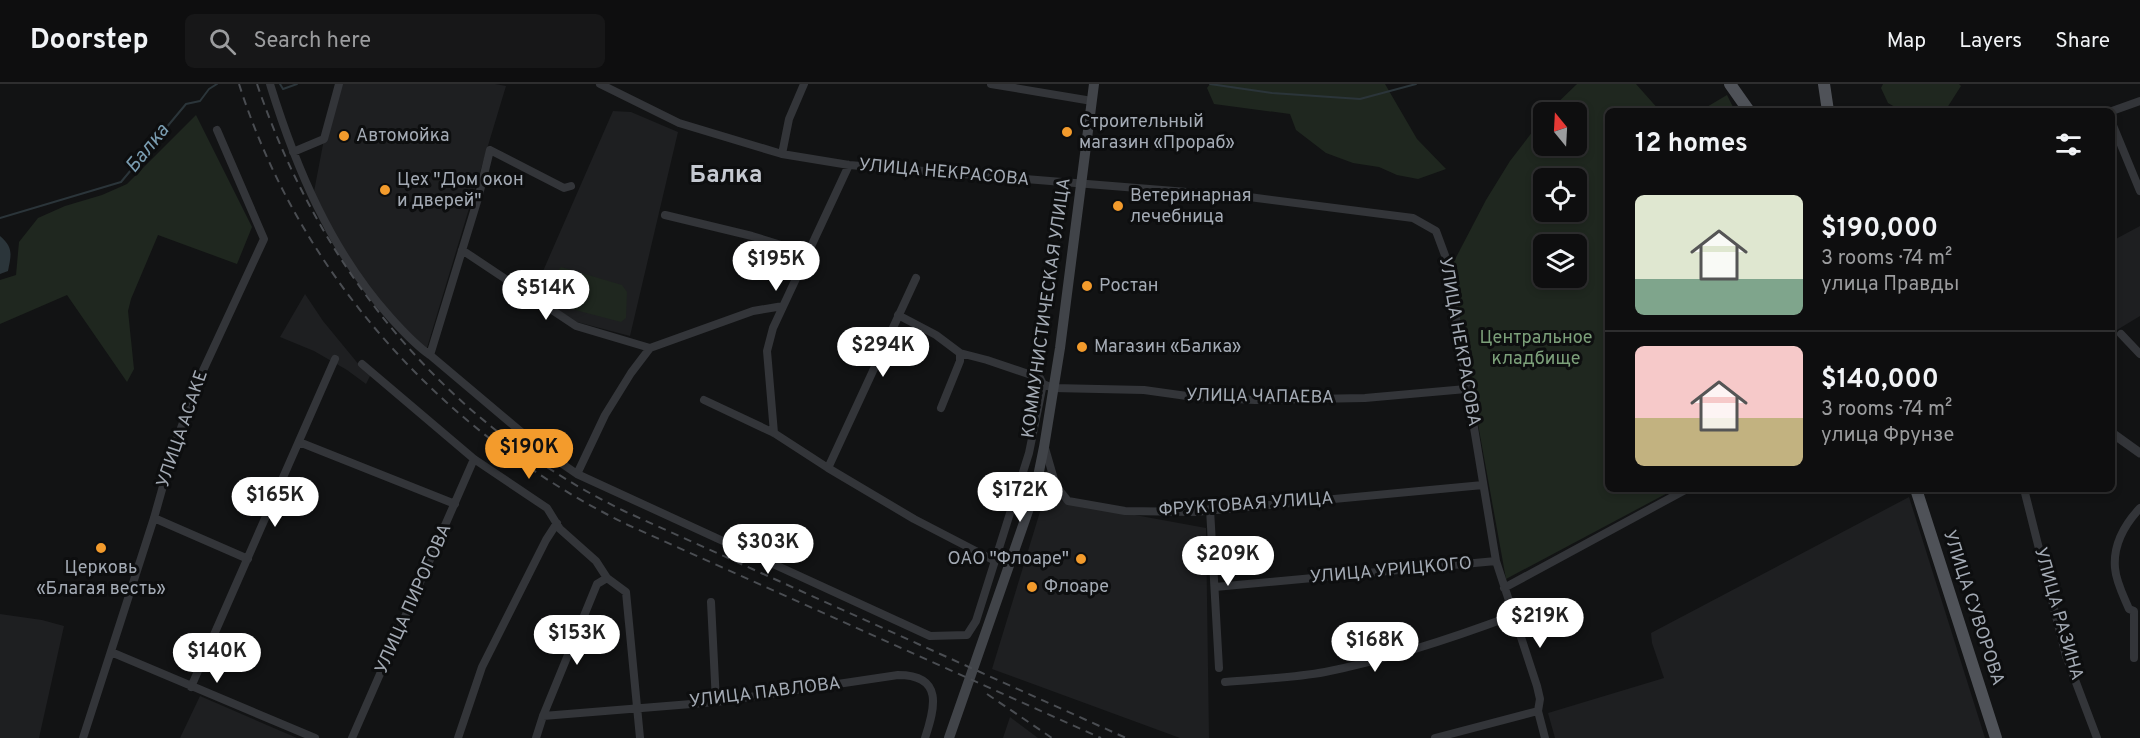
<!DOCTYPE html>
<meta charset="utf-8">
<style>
body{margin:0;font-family:Overpass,sans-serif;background:#171718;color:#f1f3f6;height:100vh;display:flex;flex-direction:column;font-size:22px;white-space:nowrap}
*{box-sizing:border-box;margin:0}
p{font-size:20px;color:#9b9c9e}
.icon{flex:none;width:33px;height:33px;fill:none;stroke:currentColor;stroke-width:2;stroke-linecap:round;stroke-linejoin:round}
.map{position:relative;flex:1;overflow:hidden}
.side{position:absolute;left:1605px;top:24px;width:510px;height:384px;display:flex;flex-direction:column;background:#0e0e0f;border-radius:9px;box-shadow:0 3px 9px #0003,0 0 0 2px #2e2e2f}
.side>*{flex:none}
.needle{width:39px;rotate:342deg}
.controls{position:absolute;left:1533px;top:18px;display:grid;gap:12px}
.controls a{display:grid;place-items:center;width:54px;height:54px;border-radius:9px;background:#0e0e0f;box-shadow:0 3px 9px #0003,0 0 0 2px #2e2e2f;font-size:30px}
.price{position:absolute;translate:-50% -51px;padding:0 14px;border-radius:21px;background:#fff;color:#222;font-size:20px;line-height:39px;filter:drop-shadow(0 2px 3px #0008)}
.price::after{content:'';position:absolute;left:50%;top:36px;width:18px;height:14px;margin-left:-9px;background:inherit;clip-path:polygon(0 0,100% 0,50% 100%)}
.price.on{background:#f39b2c;color:#111}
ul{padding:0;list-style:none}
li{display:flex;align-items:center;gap:18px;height:150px;padding:0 30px}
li+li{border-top:2px solid #2e2e2f}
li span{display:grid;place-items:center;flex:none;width:168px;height:120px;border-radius:9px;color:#555}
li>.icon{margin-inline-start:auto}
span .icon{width:72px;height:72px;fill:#fffc;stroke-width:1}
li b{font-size:26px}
h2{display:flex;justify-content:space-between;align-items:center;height:72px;padding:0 30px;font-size:26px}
header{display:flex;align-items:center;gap:36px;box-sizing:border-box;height:84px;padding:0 30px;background:#0e0e0f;border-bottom:2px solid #2e2e2f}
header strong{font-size:28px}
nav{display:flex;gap:33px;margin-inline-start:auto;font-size:21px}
.search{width:420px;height:54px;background:#171718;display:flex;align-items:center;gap:15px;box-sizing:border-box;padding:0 21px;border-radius:9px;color:#9b9c9e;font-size:22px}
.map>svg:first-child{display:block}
</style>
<header>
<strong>Doorstep</strong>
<div class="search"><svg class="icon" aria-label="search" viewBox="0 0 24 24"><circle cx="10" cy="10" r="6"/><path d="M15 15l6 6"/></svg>Search here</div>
<nav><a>Map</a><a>Layers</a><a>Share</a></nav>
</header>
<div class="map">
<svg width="2140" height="654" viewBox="0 0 2140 654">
<rect width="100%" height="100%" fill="#121314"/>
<path fill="#1e1f21" d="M 339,0 L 495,0 L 506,2 L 426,267 L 369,209 L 313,113 L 324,55 Z
M 613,27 L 631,28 L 678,48 L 630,252 L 577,238 L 533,210 Z
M 2140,142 L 2140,232 L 2112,249 L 2112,157 Z
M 305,210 L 323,237 L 360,282 L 371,290 L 366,300 L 347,286 L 314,267 L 280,253 Z
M 1046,408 L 1064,418 L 1206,444 L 1209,654 L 1180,654 L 992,585 Z
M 1909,413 L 1985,654 L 1555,654 L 1548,629 L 1664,594 L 1652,559 L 1651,549 Z
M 0,530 L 42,536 L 64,542 L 39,654 L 0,654 Z
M 200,612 L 297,654 L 180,654 Z
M 1010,633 L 1038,654 L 1003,654 Z"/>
<path fill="#1f271f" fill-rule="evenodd" d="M 1210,0 L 1385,0 L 1417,55 L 1446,85 L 1418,95 L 1397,91 L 1379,83 L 1353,79 L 1326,69 L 1296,46 L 1290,30 L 1214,20 L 1207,4 Z
M 1577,0 L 1636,0 L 1660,27 L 1608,27 L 1608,405 L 1675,405 L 1506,495 L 1450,185 L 1486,116 L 1510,77 L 1543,34 L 1544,62 L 1576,62 L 1576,28 L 1548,28 ZM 1544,94 L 1576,94 L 1576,128 L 1544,128 ZM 1544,160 L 1576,160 L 1576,194 L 1544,194 Z
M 1883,0 L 1959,0 L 1961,2 L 1945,27 L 1902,27 L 1888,19 L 1881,4 Z
M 1727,11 L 1735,27 L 1700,27 Z
M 196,31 L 252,143 L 237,180 L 158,151 L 131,215 L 128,227 L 134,285 L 127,298 L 67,211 L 0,240 L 0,196 L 16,191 L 19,158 L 38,134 L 65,122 L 102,111 L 127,100 Z
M 561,183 L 622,201 L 627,208 L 626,234 L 621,238 L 556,221 C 548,209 551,193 561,183 Z"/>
<path fill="#2b353a" d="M 0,152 C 14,164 11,171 8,187 L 0,190 Z"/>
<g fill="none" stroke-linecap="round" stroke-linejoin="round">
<path stroke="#2b353a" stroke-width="2" d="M 280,0 L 283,5 L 297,0
M 1210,0 L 1272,9 L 1360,15 L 1416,0
M 0,134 L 121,98 L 186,20 L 200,17 L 209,5 L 217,0"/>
<path stroke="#333539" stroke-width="8" d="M 270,0 C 296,84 331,167 390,233 C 403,247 414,260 430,271 L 545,368 L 577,390 L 930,552 L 967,551 L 976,537 L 1029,369 L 1043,300 L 1053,304 L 1144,306 L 1194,313 L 1255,316 L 1365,314 L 1466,305
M 600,0 L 679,39 L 782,70 L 849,81 L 1249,113 L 1413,134 L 1436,147 L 1446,174 L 1496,477 L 1537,602 L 1540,615 L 1538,627 L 1545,654
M 991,0 L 1092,17
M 2112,27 L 2140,17
M 2112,39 L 2140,107
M 293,68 L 324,55 L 339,0
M 782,70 L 789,35 L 804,0
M 665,131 L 752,152 L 807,169
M 462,166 L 576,242 L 650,264
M 898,231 L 936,251 L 960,269 L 960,277 L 941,324
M 2121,250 L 2140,270
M 960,269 L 987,276 L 1040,294 L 1043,300
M 430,271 L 479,111 L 490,66 L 564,104 L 571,102
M 362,280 L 474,375 L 547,424 L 560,445 L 596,477 L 607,494
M 704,316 L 774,349 L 828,384 L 914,435 L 995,477
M 774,349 L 767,267 L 773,244 L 849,81
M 299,358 L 455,420
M 1045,364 L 1056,402 L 1068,417 L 1125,427 L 1195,428 L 1483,401
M 828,384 L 916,194
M 577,390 L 605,331 L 631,289 L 650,264 L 753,227 L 783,222
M 2024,405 L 2066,572 L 2097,654
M 1210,425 L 1219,584
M 154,434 L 248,475
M 607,494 L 626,508 L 640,654
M 1215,503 L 1496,477
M 1504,504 L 1687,405
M 711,518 L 716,618
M 111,568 L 315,654
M 2134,574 L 2134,527 L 2129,525 C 2124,513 2116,498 2115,484 C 2113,461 2125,440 2140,424
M 1225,598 C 1258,595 1293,594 1325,588 C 1390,575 1453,554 1514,531
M 191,603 L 335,275
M 543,632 L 716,618 L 898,591 C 944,591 935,624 925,654
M 83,654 L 154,434 L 174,363 L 200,293 L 264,155 L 217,46
M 352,654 L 474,375
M 458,654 L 482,583 L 546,456 L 557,439
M 536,654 L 543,632 L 597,500 L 607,494
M 1435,654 L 1538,627"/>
<path stroke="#333539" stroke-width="9" d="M 2112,349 L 2140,369"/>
<path stroke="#414449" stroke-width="10" d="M 949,654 L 1035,407 L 1044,363 L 1060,264 L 1094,0"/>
<path stroke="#4f5258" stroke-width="12" d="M 1730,0 L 1749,27
M 1824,0 L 1828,27
M 1916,405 L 1996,654"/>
<path stroke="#4a4d52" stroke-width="2" stroke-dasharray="8 6" stroke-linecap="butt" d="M 239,0 C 301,194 446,352 628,441 L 1101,654
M 257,0 C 321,188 445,339 624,427 L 1126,654
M 987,610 L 1052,654"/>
</g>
<g fill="#f39b2c" stroke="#0d0e0f" stroke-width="2">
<circle cx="1067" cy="48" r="6"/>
<circle cx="344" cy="52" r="6"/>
<circle cx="385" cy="106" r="6"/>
<circle cx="1118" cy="122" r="6"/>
<circle cx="1087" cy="202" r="6"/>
<circle cx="1082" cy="263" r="6"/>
<circle cx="101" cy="464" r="6"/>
<circle cx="1081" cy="475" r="6"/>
<circle cx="1032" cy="503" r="6"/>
</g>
<g text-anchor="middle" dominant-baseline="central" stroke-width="6" stroke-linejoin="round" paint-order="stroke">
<g font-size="18" fill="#a4abb5" stroke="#0d0e0f" text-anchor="start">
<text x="1079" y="38">Строительный<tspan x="1079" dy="21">магазин «Прораб»</tspan></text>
<text x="356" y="52">Автомойка</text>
<text x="397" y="96">Цех "Дом окон<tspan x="397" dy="21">и дверей"</tspan></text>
<text x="1130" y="112">Ветеринарная<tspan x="1130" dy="21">лечебница</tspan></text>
<text x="1099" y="202">Ростан</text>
<text x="1094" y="263">Магазин «Балка»</text>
<text x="1069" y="475" text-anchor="end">ОАО "Флоаре"</text>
<text x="101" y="484" text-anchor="middle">Церковь<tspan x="101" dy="21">«Благая весть»</tspan></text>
<text x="1044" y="503">Флоаре</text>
</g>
<g font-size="18" fill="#a4abb5" stroke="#0d0e0f">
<text transform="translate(944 89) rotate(5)">УЛИЦА НЕКРАСОВА</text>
<text transform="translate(1047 224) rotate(-82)">КОММУНИСТИЧЕСКАЯ УЛИЦА</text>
<text transform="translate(1459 258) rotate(80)">УЛИЦА НЕКРАСОВА</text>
<text transform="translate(1260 313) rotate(1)">УЛИЦА ЧАПАЕВА</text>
<text transform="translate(183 345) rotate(-71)">УЛИЦА АСАКЕ</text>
<text transform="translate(1246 421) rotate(-4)">ФРУКТОВАЯ УЛИЦА</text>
<text transform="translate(1391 487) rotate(-5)">УЛИЦА УРИЦКОГО</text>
<text transform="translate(414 515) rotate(-66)">УЛИЦА ПИРОГОВА</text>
<text transform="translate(1973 524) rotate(72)">УЛИЦА СУВОРОВА</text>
<text transform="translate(2058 530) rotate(74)">УЛИЦА РАЗИНА</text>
<text transform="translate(765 609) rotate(-7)">УЛИЦА ПАВЛОВА</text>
</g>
<g font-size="18" fill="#7ca07a" stroke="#0d0e0f">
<text x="1536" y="254">Центральное<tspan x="1536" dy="21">кладбище</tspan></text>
</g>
<g font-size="20" font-style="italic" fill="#7a9db1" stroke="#0d0e0f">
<text transform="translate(148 65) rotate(-51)">Балка</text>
</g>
<g font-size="24" font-weight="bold" fill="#c5c9d1" stroke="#0d0e0f">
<text x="726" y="92">Балка</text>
</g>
</g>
</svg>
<div class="controls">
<a><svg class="needle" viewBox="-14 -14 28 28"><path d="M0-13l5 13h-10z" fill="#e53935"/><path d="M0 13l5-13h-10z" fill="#9b9c9e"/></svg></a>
<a><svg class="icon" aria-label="locate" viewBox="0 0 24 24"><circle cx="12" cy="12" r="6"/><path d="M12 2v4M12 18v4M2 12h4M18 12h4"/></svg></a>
<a><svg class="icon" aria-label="layers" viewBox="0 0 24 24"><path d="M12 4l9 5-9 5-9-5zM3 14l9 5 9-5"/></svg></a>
</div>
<b class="price" style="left:776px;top:208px">$195K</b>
<b class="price" style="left:546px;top:237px">$514K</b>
<b class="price" style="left:883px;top:294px">$294K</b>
<b class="price on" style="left:529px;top:396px">$190K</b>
<b class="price" style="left:1020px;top:439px">$172K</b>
<b class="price" style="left:275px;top:444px">$165K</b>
<b class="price" style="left:768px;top:491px">$303K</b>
<b class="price" style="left:1228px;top:503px">$209K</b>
<b class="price" style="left:1540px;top:565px">$219K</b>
<b class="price" style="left:577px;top:582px">$153K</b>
<b class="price" style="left:1375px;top:589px">$168K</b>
<b class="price" style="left:217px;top:600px">$140K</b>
<section class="side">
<h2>12 homes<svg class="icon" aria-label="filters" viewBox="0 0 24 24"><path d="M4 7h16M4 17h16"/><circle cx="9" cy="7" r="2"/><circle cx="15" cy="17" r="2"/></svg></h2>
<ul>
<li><span style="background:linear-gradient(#dfe7d0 70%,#7fa58c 0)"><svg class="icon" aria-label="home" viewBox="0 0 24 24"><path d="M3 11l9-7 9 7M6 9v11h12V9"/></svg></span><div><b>$190,000</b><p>3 rooms · 74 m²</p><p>улица Правды</p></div></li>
<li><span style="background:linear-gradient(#f6c9c9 60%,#c2b280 0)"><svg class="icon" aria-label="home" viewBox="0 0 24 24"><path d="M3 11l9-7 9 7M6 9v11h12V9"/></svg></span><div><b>$140,000</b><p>3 rooms · 74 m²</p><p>улица Фрунзе</p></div></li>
</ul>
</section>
</div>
